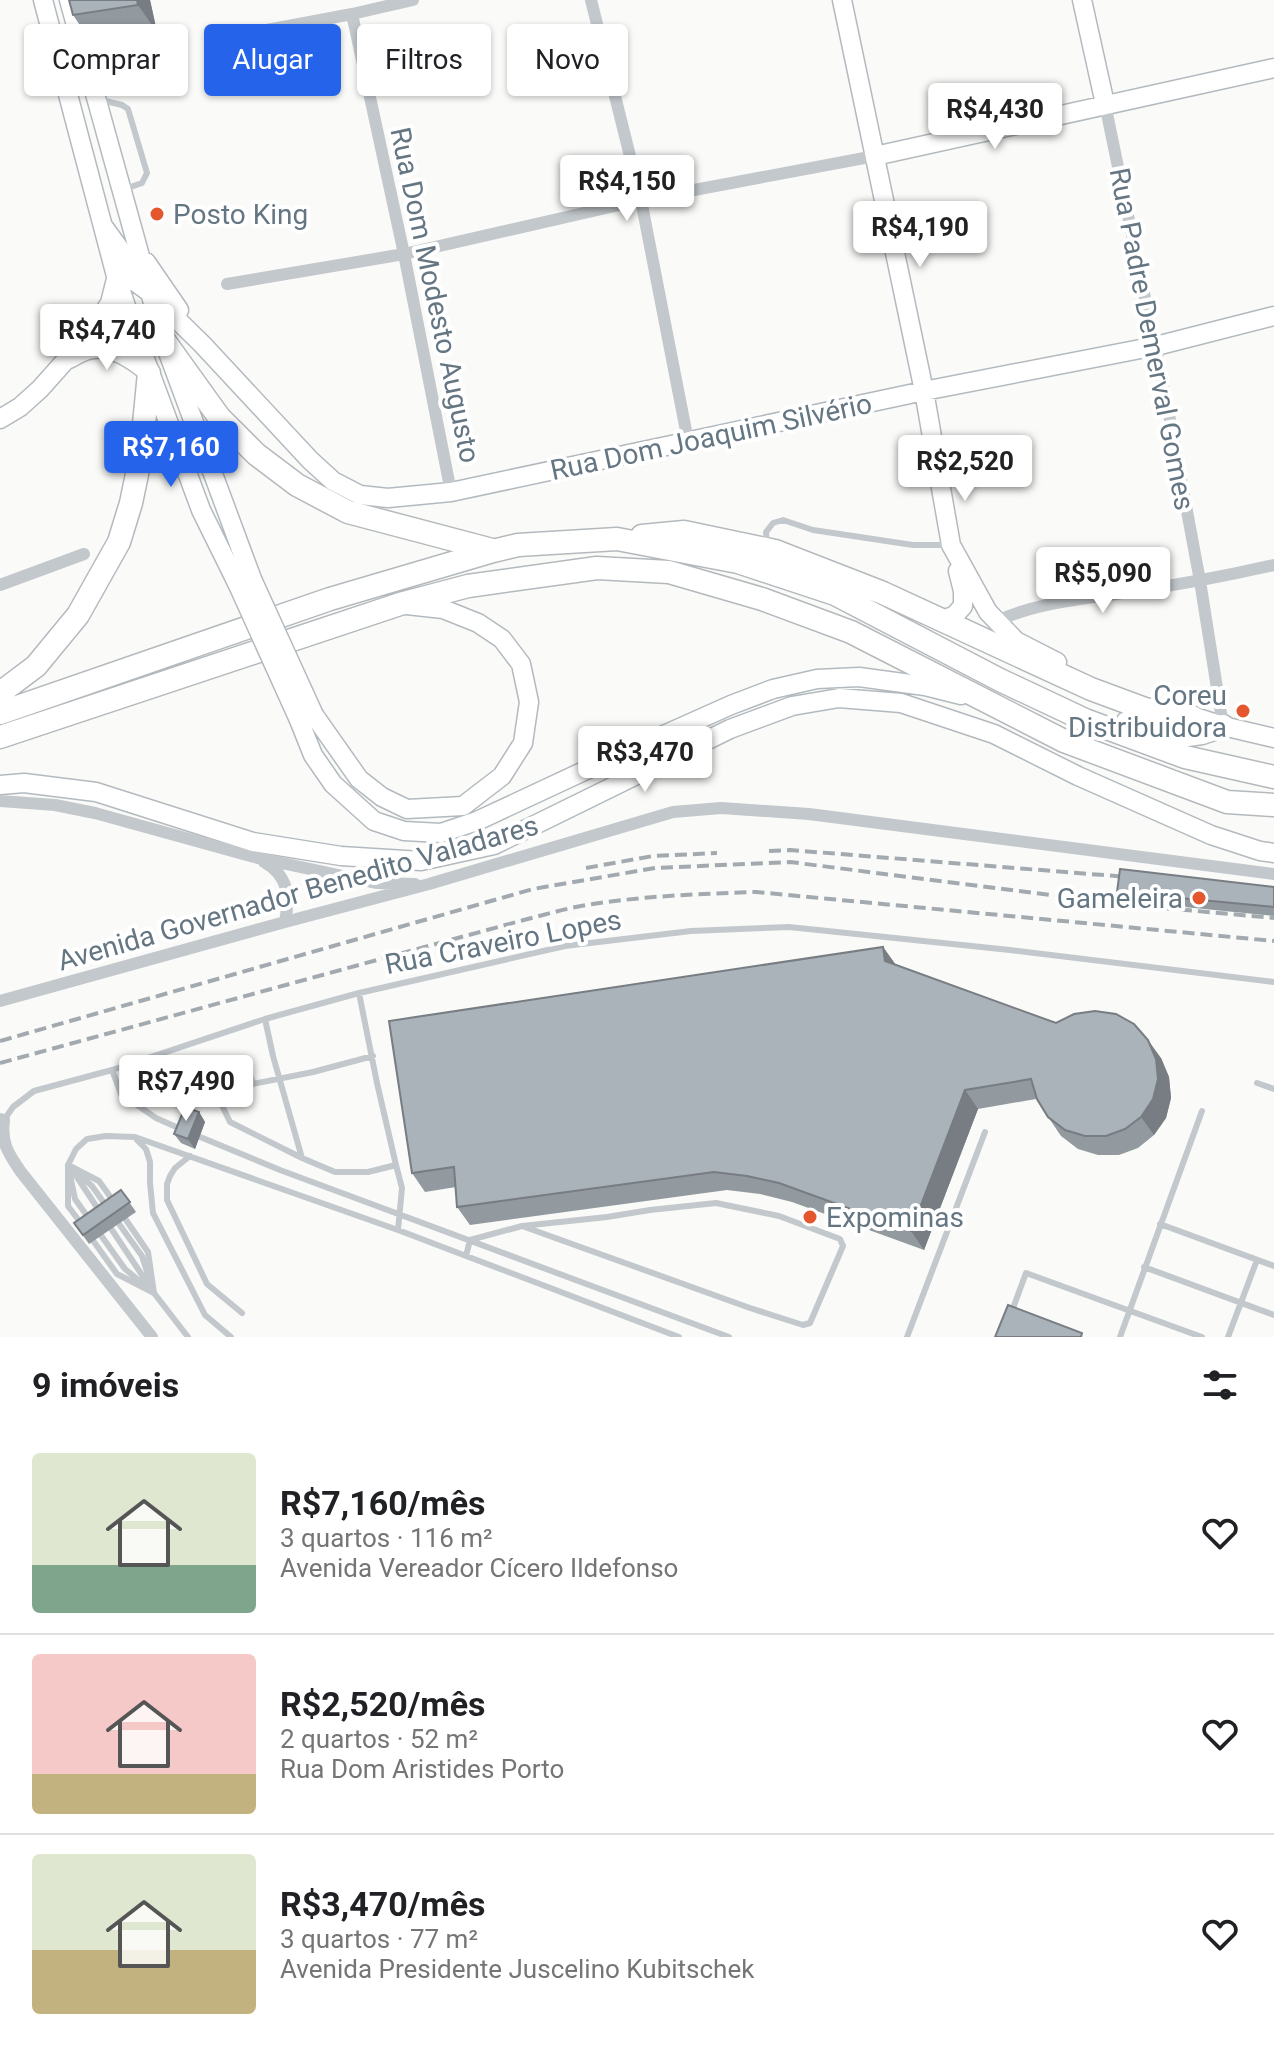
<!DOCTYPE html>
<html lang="pt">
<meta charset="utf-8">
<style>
body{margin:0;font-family:Roboto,sans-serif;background:#f6f6f6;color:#202124;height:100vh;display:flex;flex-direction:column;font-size:30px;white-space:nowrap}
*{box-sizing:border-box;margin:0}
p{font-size:26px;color:#757577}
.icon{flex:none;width:44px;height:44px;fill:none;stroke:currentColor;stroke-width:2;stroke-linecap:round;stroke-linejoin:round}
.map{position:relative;height:1337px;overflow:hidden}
.drawer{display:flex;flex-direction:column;background:#fff;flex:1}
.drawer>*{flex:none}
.hud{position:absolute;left:24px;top:24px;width:800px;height:72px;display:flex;gap:16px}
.price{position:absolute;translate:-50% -68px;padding:0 18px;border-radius:8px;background:#fff;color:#222;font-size:26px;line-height:52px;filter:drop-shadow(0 2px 4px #0008)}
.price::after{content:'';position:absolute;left:50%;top:48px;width:24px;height:18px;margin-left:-12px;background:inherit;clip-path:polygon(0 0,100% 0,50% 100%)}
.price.on{background:#2563eb;color:#fff}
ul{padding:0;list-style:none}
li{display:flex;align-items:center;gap:24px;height:200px;padding:0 32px}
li+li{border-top:2px solid #e0e0e0}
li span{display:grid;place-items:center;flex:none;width:224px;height:160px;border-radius:8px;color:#555}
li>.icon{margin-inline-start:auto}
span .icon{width:96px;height:96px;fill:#fffc;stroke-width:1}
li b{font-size:34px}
h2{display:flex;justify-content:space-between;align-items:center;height:96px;padding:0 32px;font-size:34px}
.chip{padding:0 28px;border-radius:8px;background:#fff;box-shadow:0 2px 6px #0004;font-size:28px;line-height:72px}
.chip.on{background:#2563eb;color:#fff}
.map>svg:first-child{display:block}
</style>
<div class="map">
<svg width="1274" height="1337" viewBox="0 0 1274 1337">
<rect width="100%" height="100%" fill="#fafaf8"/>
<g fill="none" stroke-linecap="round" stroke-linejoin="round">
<g stroke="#b3babf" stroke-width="21">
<path id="secondary" d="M 43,0 L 116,276 L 132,324 L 201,510 L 238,585
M 69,0 L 163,339 L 252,579
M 842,0 L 924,391 L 951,545 L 988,612 L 1016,641 L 1057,662
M 1082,0 L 1105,104
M 875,156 L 1274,68
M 103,226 L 119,248 L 134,281 L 149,292 L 203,345 L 310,460 L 333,481 L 360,495 L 388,498 L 451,492 L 924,391 L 1156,346 L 1274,316
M 146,262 L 179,310
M 69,359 C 75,356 81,352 88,350 C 111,344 132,359 149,373
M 0,419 L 20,407 L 40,389 L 90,333 L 110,303 L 116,279
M 943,620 L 955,615 L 963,606 L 963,591 L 958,571
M 1180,712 L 1223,726 L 1274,738
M 314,715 L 359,779 L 382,797 L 407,809 L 463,806 L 502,776 L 523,743 L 529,702 L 521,664 L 502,639 L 478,623 L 443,609 L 407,605
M 299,720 L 313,755 L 333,784 L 374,821 L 404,831 L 441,833 L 477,821 L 599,764 L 731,705 L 773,689 L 817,679 L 859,677 L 925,686 L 961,695
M 0,785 L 24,783 L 96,792 L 253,842 L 341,856 L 421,861 L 494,845 L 730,729 L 792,706 L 839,698 L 901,703 L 994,734 L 1078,776 L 1211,835 L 1260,851 L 1274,853"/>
</g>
<g stroke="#b4b9bd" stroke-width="25">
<path id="highway" d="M 163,339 L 219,417 L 256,454 L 297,485 L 348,512 L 492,550
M 642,536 L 684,532 L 775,551 L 883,593 L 1091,689 L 1145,709 L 1192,717
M 0,693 L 36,666 L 78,615 L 119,542 L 131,503 L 141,455 L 149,373
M 0,713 L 330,599 L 493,551 L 518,545 L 617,539 L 738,562 L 835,594 L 1000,680 L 1085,720 L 1185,757 L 1274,777
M 1127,723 L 1180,736 L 1202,733 L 1223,726
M 0,737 L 400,604 L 468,586 L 597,568 L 669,572 L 762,599 L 851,632 L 1064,741 L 1227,802 L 1274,805"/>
</g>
<path stroke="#c3c8cc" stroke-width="6" d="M 101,100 L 122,105 L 128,109 L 147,173 L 142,183 L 125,189
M 767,543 L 766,532 L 773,523 L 783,520 L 813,530 L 913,545 L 947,545
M 265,1019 L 273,1056 L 302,1158
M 112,1070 L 121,1094 L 156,1118 L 183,1130
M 1257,1083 L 1274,1089
M 253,1084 L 246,1061 L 243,1059 L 237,1059 L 165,1080 L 160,1086 L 160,1097 L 165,1102 L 179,1105 L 253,1084 L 313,1072 L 373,1056
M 216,1093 L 230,1122 L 302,1158 L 335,1172 L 368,1172 L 396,1165 L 377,1083 L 359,993
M 4,1120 L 13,1107 L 34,1091 L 112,1070 L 265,1019 L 359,993 L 565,946 L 691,931 L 789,927 L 1010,950 L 1274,982
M 193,1134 L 280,1170 L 729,1337
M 137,1140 L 146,1149 L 150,1162 L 150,1183 L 153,1213 L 205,1315 L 231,1337
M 190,1156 L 175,1168 L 170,1176 L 167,1184 L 167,1200 L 207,1284 L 242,1313
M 68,1165 L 99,1181 L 114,1202
M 68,1165 L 92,1186 L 142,1256 L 154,1293 L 125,1269 L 75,1199 Z
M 396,1165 L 402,1188 L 398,1230
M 75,1174 L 100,1212
M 108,1224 L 154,1293 L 188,1337
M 1160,1224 L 1274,1266
M 83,1226 L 68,1206 L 68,1165 L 76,1149 L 87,1139 L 106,1136 L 135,1137 L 398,1230 L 679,1337
M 89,1235 L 117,1274 L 154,1293 L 148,1252 L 122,1214
M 466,1256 L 470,1240 L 522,1226 L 750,1308 L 803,1325 L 810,1323 L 843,1246 L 840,1239 L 779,1216 L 716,1203 L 650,1210 L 607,1217 L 522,1226
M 1144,1267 L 1274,1315
M 1012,1311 L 1026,1273 L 1202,1337
M 907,1337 L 985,1132
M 1120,1337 L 1202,1111
M 1228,1337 L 1257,1260"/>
<path stroke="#c3c8cc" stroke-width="12" d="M 591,0 L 641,200 L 688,441
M 352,14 L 404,254 L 451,492
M 224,38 L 352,14 L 413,0
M 1105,104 L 1168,409 L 1200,581 L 1223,726
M 227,284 L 404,254 L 641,200 L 875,156
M 0,585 L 84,554
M 997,621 C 1038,602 1084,599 1129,592 C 1178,585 1226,576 1274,565
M 0,801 L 55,805 L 95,813 L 254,857 L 376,883 L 415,884
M 264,862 C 289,876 290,897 285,922
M 0,1001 L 285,922 L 429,884 L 673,812 L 721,808 L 809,814 L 1274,874
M 0,1119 L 4,1120 C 1,1143 8,1153 21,1172 L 152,1337"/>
<use href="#secondary" stroke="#fff" stroke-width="18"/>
<use href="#highway" stroke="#fff" stroke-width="22"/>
<path stroke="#a2aab0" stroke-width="4" stroke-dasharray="12 6" stroke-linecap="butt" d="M 769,851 L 790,850 L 1140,878
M 586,868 L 653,856 L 717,853
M 0,1041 L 533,889 L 655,868 L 790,862 L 1130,905 L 1274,918
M 0,1063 L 520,921 C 540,916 560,910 581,906 C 639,896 697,894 756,892 L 1274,941"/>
<g stroke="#b3babf" stroke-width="21" stroke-linecap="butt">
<path id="secondary-bridge" d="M 252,579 L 314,715
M 238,585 L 299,720"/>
</g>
<use href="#secondary-bridge" stroke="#fff" stroke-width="18"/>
</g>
<path fill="#929a9f" d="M 150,0 L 157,32 L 92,43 L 73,15 Z
M 1274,887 L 1274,916 L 1124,901 L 1117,892 Z
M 883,947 L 895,964 L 1056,1023 L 1161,1058 L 1169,1077 L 1171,1098 L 1166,1118 L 1154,1135 L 1138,1148 L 1119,1155 L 1098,1155 L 1078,1149 L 1061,1136 L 1036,1099 L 978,1109 L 924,1250 L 792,1202 L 760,1194 L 727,1190 L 470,1225 L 457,1207 L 456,1187 L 425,1192 L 412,1173 Z
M 199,1112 L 205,1122 L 195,1149 L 181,1143 L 174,1134 Z
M 121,1190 L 136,1212 L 89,1244 L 74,1223 Z"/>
<path fill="#777d82" d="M 137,0 L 150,0 L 157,32 L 138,5 Z
M 883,947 L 896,965 L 885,961 Z
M 1148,1040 L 1161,1058 L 1169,1077 L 1171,1098 L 1166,1118 L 1154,1135 L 1141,1117 Z
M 965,1090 L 978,1109 L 924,1250 L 911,1231 Z
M 199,1112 L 205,1122 L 195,1149 L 188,1139 Z"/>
<path fill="#aab3b9" stroke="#777d82" stroke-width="2" d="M 69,0 L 137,0 L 138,5 L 73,15 Z
M 1120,869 L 1274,887 L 1274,907 L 1117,892 Z
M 883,947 L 885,961 L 1056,1023 L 1074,1014 L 1095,1011 L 1116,1014 L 1134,1024 L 1148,1040 L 1156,1059 L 1158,1079 L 1153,1099 L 1141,1117 L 1125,1129 L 1106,1136 L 1085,1136 L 1065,1130 L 1048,1117 L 1037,1099 L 1031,1079 L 965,1090 L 911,1231 L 779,1183 L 747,1176 L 714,1172 L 457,1207 L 454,1167 L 412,1173 L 389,1021 Z
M 185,1107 L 199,1112 L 188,1139 L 174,1134 Z
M 121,1190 L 130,1202 L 83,1235 L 74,1223 Z
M 1008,1305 L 1082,1333 L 1081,1337 L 995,1337 Z"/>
<g fill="#e4572e" stroke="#fff" stroke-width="3">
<circle cx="157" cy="214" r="8"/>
<circle cx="1243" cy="711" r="8"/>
<circle cx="1199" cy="898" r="8"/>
<circle cx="810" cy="1217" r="8"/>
</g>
<g text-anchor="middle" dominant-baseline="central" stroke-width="8" stroke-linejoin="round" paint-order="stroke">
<g font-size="28" fill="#657683" stroke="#fff" text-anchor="start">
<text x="173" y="214">Posto King</text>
<text x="1227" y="695" text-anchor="end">Coreu<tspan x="1227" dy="32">Distribuidora</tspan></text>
<text x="1183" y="898" text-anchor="end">Gameleira</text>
<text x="826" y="1217">Expominas</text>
</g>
<g font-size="28" fill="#657683" stroke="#fff">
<text transform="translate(435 295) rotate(78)">Rua Dom Modesto Augusto</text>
<text transform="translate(1152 339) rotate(79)">Rua Padre Demerval Gomes</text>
<text transform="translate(711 437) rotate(-12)">Rua Dom Joaquim Silvério</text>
<text transform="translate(298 893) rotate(-16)">Avenida Governador Benedito Valadares</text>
<text transform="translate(503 942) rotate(-11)">Rua Craveiro Lopes</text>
</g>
</g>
</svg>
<b class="price" style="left:995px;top:151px">R$4,430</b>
<b class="price" style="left:627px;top:223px">R$4,150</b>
<b class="price" style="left:920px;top:269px">R$4,190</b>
<b class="price" style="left:107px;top:372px">R$4,740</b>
<b class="price on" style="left:171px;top:489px">R$7,160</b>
<b class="price" style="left:965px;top:503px">R$2,520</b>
<b class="price" style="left:1103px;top:615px">R$5,090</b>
<b class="price" style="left:645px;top:794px">R$3,470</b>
<b class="price" style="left:186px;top:1123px">R$7,490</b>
<div class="hud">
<a class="chip">Comprar</a>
<a class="chip on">Alugar</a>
<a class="chip">Filtros</a>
<a class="chip">Novo</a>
</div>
</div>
<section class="drawer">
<h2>9 imóveis<svg class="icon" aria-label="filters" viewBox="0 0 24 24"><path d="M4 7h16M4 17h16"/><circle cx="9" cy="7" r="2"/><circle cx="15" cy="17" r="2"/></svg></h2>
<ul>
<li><span style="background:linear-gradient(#dfe7d0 70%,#7fa58c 0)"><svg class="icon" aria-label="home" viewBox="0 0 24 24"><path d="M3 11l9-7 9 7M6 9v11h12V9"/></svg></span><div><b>R$7,160/mês</b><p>3 quartos · 116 m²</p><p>Avenida Vereador Cícero Ildefonso</p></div><svg class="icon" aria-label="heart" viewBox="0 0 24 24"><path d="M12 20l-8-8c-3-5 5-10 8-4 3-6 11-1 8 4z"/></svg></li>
<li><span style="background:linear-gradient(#f6c9c9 75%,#c2b280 0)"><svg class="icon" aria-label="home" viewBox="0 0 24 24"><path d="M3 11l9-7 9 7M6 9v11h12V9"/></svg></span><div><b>R$2,520/mês</b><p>2 quartos · 52 m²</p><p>Rua Dom Aristides Porto</p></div><svg class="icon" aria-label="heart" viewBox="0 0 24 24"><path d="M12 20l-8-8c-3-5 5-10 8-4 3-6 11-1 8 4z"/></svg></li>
<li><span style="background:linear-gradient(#dfe7d0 60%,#c2b280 0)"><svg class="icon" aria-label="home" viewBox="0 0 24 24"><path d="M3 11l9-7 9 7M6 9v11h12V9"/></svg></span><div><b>R$3,470/mês</b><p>3 quartos · 77 m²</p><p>Avenida Presidente Juscelino Kubitschek</p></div><svg class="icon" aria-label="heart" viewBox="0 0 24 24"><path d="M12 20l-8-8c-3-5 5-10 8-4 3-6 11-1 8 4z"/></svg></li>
</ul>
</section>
